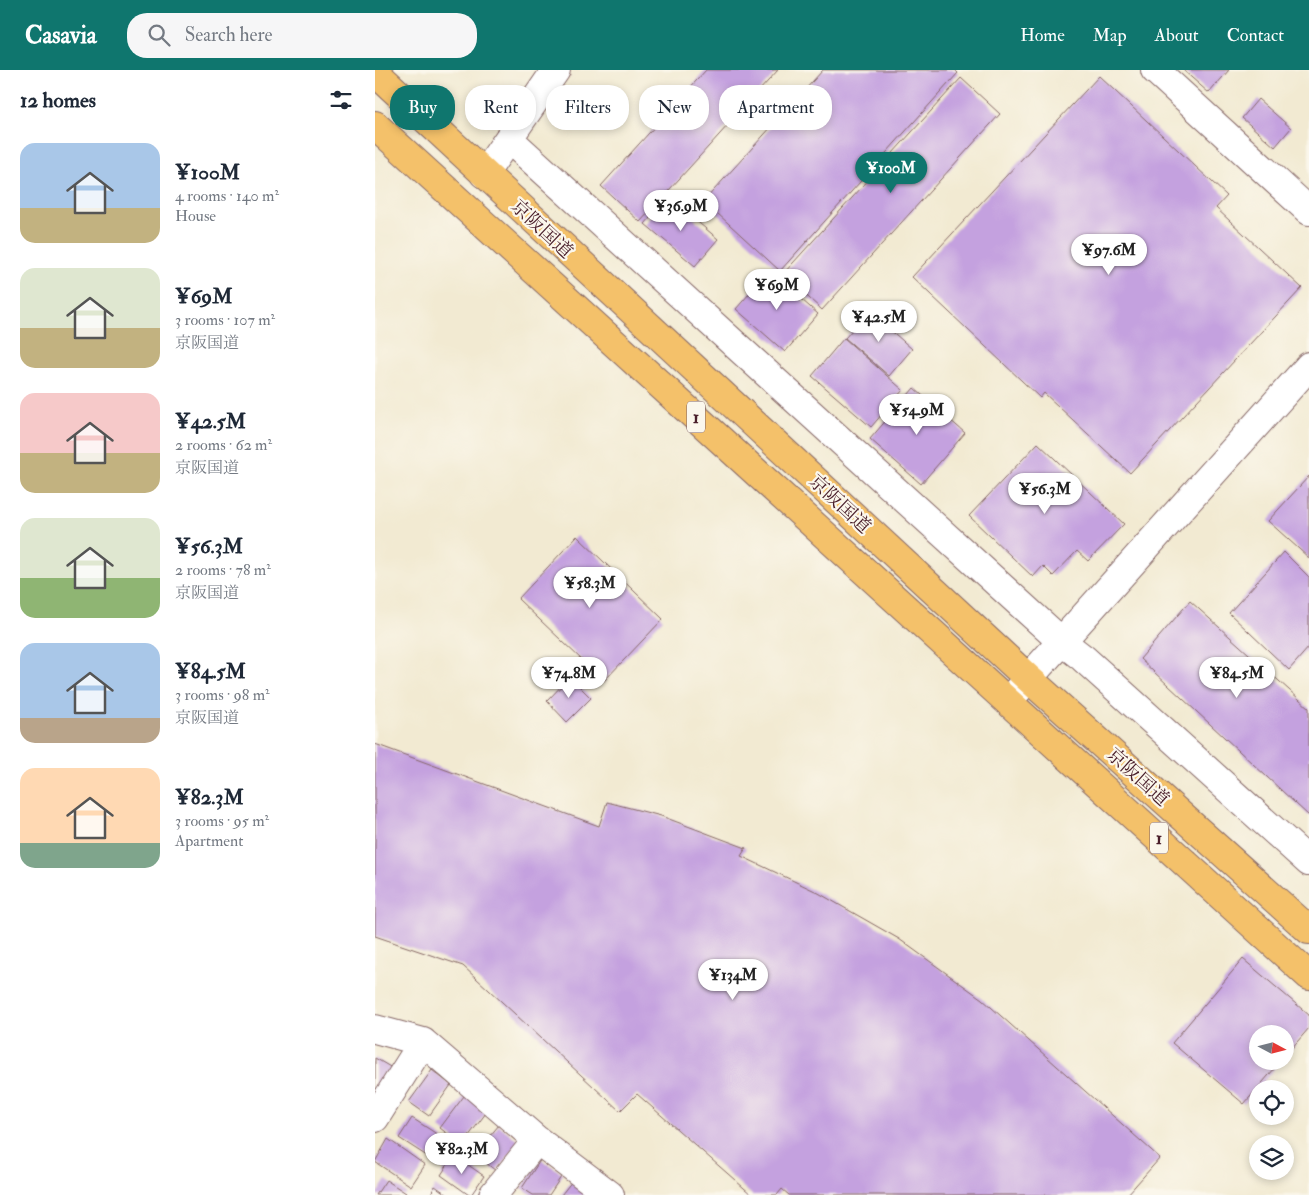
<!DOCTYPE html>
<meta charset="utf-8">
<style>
body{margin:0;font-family:"IM FELL Double Pica","Noto Serif JP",serif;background:#f6f6f7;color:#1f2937;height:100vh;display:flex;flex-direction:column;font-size:19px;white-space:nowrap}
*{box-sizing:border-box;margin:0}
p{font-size:16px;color:#747a83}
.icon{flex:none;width:28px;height:28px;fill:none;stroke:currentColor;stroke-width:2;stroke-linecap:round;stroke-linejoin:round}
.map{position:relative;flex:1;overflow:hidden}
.drawer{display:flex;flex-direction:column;background:#fff;width:375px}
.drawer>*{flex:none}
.top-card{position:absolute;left:15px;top:15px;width:475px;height:45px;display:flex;gap:10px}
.needle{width:32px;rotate:97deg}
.fabs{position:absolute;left:874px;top:955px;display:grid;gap:10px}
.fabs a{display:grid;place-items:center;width:45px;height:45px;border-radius:50%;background:#fff;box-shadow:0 2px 8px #0003;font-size:25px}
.price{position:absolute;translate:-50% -42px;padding:0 11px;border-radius:18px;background:#fff;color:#222;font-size:16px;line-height:32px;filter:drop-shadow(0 1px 2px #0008)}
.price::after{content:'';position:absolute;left:50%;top:30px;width:15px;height:11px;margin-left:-8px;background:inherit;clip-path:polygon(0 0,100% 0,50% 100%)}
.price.on{background:#0f766e;color:#fff}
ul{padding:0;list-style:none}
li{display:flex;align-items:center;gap:15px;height:125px;padding:0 20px}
li span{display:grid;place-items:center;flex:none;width:140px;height:100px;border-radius:15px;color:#555}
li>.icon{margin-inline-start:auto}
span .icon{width:60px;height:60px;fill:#fffc;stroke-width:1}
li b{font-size:21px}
h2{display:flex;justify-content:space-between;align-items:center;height:60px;padding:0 20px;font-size:21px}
.chip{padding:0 18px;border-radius:20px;background:#fff;box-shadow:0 2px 8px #0003;font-size:18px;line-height:45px}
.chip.on{background:#0f766e;color:#fff}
header{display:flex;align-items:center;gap:30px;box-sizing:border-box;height:70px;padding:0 25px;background:#0f766e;color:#fff}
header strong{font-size:24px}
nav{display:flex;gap:28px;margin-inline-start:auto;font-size:18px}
.search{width:350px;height:45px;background:#f6f6f7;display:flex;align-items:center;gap:12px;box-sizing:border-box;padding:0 18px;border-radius:20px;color:#747a83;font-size:19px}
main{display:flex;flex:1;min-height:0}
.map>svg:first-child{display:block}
</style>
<header>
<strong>Casavia</strong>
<div class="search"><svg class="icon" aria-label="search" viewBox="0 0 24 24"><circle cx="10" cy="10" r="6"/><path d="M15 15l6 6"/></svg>Search here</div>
<nav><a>Home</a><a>Map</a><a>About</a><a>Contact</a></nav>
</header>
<main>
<section class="drawer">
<h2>12 homes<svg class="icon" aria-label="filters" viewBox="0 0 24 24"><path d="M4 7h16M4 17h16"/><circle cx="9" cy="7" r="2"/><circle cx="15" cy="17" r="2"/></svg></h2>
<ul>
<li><span style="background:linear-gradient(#a9c7e8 65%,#c2b280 0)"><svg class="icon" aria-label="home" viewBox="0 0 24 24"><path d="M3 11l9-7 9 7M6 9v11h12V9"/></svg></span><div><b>¥100M</b><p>4 rooms · 140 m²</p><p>House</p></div></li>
<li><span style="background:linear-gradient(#dfe7d0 60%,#c2b280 0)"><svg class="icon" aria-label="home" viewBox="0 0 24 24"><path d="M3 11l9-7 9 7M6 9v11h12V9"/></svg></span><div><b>¥69M</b><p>3 rooms · 107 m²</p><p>京阪国道</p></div></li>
<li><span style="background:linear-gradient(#f6c9c9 60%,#c2b280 0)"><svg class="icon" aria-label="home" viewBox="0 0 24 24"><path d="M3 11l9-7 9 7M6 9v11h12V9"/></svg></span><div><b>¥42.5M</b><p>2 rooms · 62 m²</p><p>京阪国道</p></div></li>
<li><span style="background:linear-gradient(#dfe7d0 60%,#8fb573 0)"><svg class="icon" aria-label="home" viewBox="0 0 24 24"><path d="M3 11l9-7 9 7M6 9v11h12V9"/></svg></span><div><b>¥56.3M</b><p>2 rooms · 78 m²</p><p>京阪国道</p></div></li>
<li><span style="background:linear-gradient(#a9c7e8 75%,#b9a48a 0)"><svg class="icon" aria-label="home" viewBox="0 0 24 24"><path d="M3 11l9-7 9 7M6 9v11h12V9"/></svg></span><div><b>¥84.5M</b><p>3 rooms · 98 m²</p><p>京阪国道</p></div></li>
<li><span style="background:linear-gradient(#ffd9b3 75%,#7fa58c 0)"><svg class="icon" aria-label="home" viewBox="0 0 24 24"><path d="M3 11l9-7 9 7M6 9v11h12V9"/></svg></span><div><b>¥82.3M</b><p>3 rooms · 95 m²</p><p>Apartment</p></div></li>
</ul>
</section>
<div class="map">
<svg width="934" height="1125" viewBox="0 0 934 1125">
<rect width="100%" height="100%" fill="#fbf7ec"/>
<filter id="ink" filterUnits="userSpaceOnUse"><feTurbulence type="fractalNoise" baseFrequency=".02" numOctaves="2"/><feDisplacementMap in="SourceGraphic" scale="10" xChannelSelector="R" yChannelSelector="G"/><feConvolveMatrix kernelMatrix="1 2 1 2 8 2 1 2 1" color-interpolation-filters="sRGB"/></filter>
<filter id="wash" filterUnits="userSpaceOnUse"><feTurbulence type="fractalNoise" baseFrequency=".0096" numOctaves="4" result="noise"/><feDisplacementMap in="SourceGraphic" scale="20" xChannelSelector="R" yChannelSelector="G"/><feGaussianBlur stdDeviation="1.12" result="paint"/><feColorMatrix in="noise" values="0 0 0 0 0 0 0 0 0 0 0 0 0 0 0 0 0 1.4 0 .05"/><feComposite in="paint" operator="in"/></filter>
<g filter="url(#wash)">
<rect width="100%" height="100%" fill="#f2ead2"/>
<g id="blocks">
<path fill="#c4a1df" d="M 331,0 L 403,0 L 265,152 L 226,116 Z
M 448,0 L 580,0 L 583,3 L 405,201 L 329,131 Z
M 808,0 L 854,0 L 834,23 Z
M 724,6 L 852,126 L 841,138 L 927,218 L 755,403 L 669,323 L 665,328 L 537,207 Z
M 586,8 L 625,44 L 447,240 L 408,204 Z
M 883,29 L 916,58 L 900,77 L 867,48 Z
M 293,127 L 343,169 L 320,196 L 270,154 Z
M 394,201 L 443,244 L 410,282 L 361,239 Z
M 494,241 L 537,279 L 514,306 L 470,268 Z
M 469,268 L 528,320 L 496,357 L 437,306 Z
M 539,318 L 590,363 L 546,414 L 495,369 Z
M 663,373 L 749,454 L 713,491 L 702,481 L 678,506 L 668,496 L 658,507 L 594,446 Z
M 934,406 L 934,488 L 893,451 Z
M 202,466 L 288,549 L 229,611 L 143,529 Z
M 909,482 L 934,507 L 934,577 L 914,600 L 854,543 Z
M 815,531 L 934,638 L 934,746 L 765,589 Z
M 195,607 L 216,628 L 192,652 L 172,631 Z
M 0,674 L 224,756 L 232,732 L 286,746 L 371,778 L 366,786 L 440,821 L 524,869 L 607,929 L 785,1088 L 752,1125 L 414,1125 L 407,1119 L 402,1125 L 377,1125 L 262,1024 L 245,1041 L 88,896 L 0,866 Z
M 868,889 L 934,945 L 934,958 L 910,986 L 910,964 L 882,964 L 882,991 L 906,991 L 869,1034 L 797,973 Z
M 0,988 L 17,998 L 0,1027 Z
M 57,1000 L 76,1015 L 54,1046 L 34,1032 Z
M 92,1022 L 114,1039 L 87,1075 L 65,1058 Z
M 37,1048 L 68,1068 L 55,1088 L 24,1068 Z
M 124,1055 L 145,1072 L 121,1101 L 100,1084 Z
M 13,1069 L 50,1095 L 36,1116 L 0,1092 Z
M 79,1085 L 109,1106 L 96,1125 L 94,1125 L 66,1105 Z
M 166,1089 L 188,1104 L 174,1125 L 158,1125 L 147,1118 Z
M 11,1110 L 31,1123 L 30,1125 L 1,1125 Z
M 198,1110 L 217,1125 L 186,1125 Z
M 60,1116 L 73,1125 L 55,1125 Z"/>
</g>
</g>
<g filter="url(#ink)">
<use href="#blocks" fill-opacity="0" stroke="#856665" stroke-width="1"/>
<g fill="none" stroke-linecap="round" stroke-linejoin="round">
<g stroke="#856665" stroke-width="30">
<path id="minor" d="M 780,0 L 934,141
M 134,69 L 686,571 L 708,588 L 934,792
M 109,104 L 181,0
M 633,631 L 934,296
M 0,959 L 48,972 L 162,1070 L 235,1125
M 0,1048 L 48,972
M 118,1125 L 162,1070"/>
</g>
<g stroke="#856665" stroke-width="30">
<path id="highway" d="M 0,2 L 653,608 L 934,860
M 0,55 L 934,906"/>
</g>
<use href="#minor" stroke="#fff" stroke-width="28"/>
<use href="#highway" stroke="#f4c16a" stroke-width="28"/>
</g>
</g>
<g text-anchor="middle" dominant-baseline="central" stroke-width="4.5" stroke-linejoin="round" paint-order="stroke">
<g fill="#fbf7ec" stroke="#7f6065" stroke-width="1">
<rect x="312" y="331.5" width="18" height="31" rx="4"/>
<rect x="775" y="752.5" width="18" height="31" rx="4"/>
</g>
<g font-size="18" font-weight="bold" fill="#4a1f2b">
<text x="321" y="347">1</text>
<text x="784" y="768">1</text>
</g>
<g font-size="19" fill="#4a1f2b" stroke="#fbf7ec">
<text transform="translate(167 159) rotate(43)">京阪国道</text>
<text transform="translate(465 434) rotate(43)">京阪国道</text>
<text transform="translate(763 707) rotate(42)">京阪国道</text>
</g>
</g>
</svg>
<div class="fabs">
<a><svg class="needle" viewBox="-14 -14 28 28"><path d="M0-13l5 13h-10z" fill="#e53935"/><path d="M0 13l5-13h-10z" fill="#747a83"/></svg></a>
<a><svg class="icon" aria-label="locate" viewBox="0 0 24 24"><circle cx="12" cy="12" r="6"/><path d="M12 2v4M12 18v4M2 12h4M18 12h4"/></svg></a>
<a><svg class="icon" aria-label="layers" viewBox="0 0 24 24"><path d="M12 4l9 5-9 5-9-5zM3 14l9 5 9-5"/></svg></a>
</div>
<b class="price on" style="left:516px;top:124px">¥100M</b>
<b class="price" style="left:306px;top:162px">¥36.9M</b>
<b class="price" style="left:734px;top:206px">¥97.6M</b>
<b class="price" style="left:402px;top:241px">¥69M</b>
<b class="price" style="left:504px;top:273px">¥42.5M</b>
<b class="price" style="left:542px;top:366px">¥54.9M</b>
<b class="price" style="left:670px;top:445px">¥56.3M</b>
<b class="price" style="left:215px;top:539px">¥58.3M</b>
<b class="price" style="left:194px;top:629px">¥74.8M</b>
<b class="price" style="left:862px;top:629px">¥84.5M</b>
<b class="price" style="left:358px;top:931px">¥134M</b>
<b class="price" style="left:87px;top:1105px">¥82.3M</b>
<div class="top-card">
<a class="chip on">Buy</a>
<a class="chip">Rent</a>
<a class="chip">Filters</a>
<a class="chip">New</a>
<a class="chip">Apartment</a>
</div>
</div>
</main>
